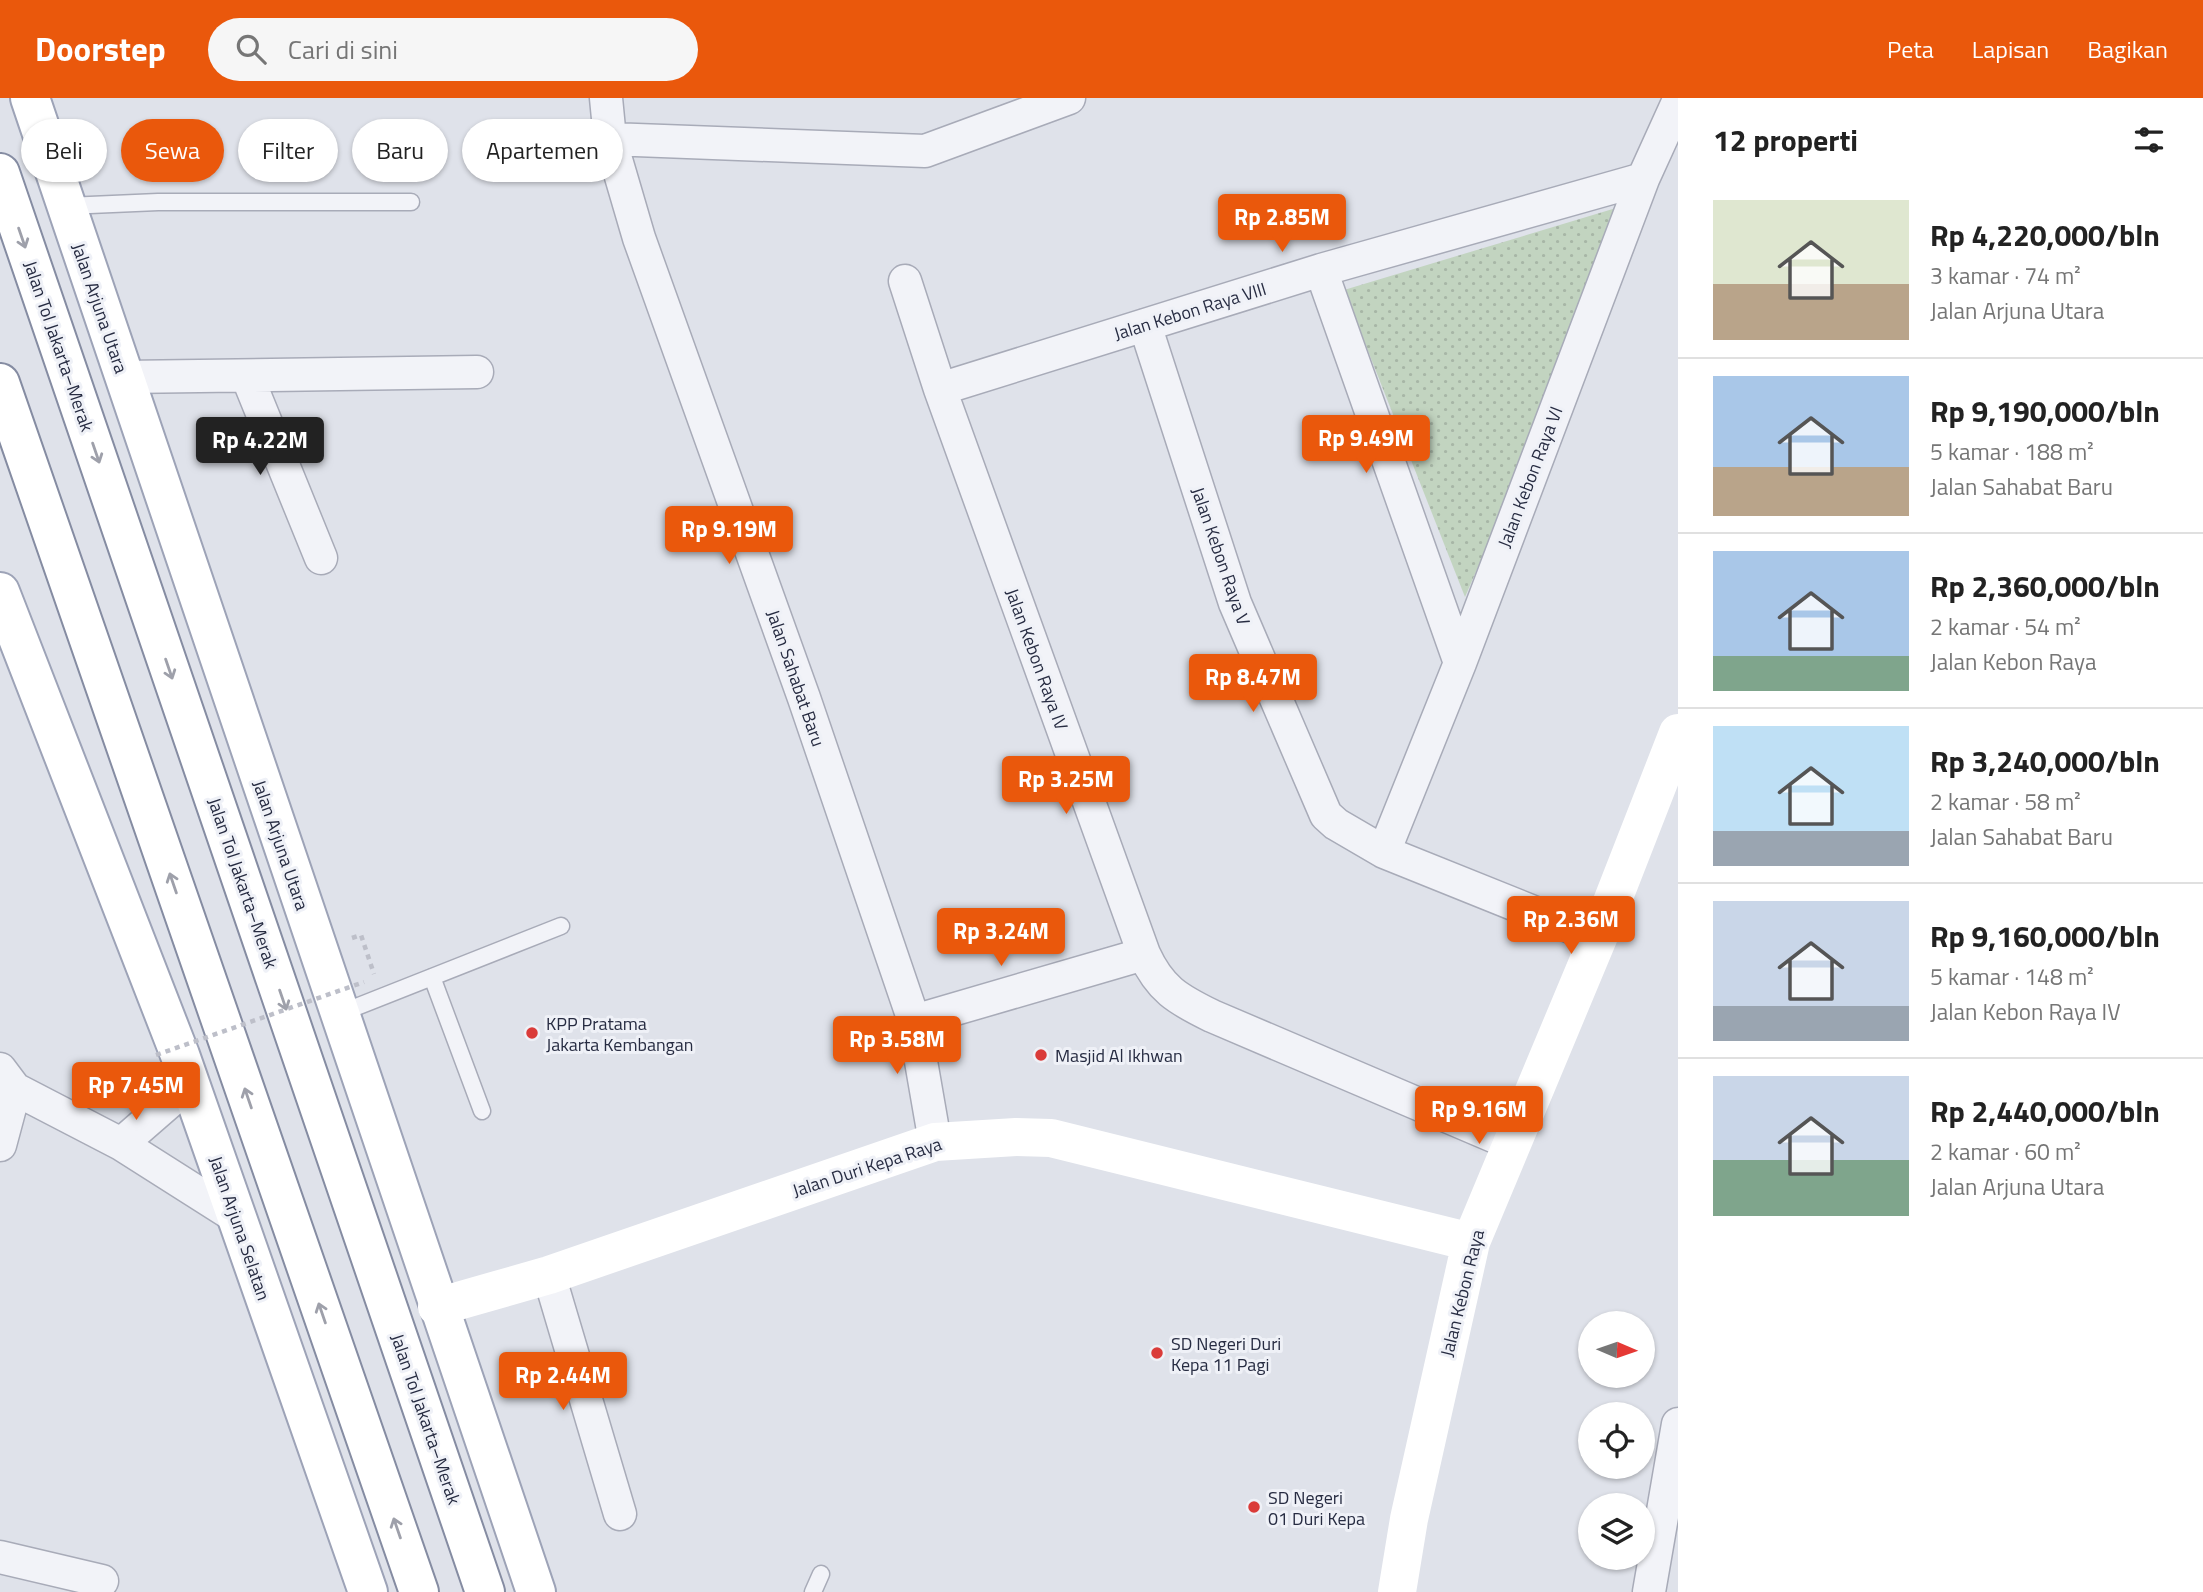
<!DOCTYPE html>
<html lang="id">
<meta charset="utf-8">
<style>
body{margin:0;font-family:"Titillium Web",sans-serif;background:#f6f6f6;color:#222;height:100vh;display:flex;flex-direction:column;font-size:26px;white-space:nowrap}
*{box-sizing:border-box;margin:0}
p{font-size:23px;color:#767676}
.icon{flex:none;width:38px;height:38px;fill:none;stroke:currentColor;stroke-width:2;stroke-linecap:round;stroke-linejoin:round}
.map{position:relative;flex:1;overflow:hidden}
.side{display:flex;flex-direction:column;background:#fff;width:525px}
.side>*{flex:none}
.hud{position:absolute;left:21px;top:21px;width:665px;height:63px;display:flex;gap:14px}
.needle{width:46px;rotate:92deg}
.controls{position:absolute;left:1578px;top:1213px;display:grid;gap:14px}
.controls a{display:grid;place-items:center;width:77px;height:77px;border-radius:50%;background:#fff;box-shadow:0 2px 5px #0004;font-size:35px}
.price{position:absolute;translate:-50% -60px;padding:0 16px;border-radius:7px;background:#ea580c;color:#fff;font-size:23px;line-height:46px;filter:drop-shadow(0 2px 4px #0008)}
.price::after{content:'';position:absolute;left:50%;top:42px;width:21px;height:16px;margin-left:-10px;background:inherit;clip-path:polygon(0 0,100% 0,50% 100%)}
.price.on{background:#222;color:#fff}
ul{padding:0;list-style:none}
li{display:flex;align-items:center;gap:21px;height:175px;padding:0 35px}
li+li{border-top:2px solid #e0e0e0}
li span{display:grid;place-items:center;flex:none;width:196px;height:140px;border-radius:0px;color:#555}
li>.icon{margin-inline-start:auto}
span .icon{width:84px;height:84px;fill:#fffc;stroke-width:1}
li b{font-size:30px}
h2{display:flex;justify-content:space-between;align-items:center;height:84px;padding:0 35px;font-size:30px}
.pill{padding:0 24px;border-radius:32px;background:#fff;box-shadow:0 2px 5px #0004;font-size:24px;line-height:63px}
.pill.on{background:#ea580c;color:#fff}
header{display:flex;align-items:center;gap:42px;box-sizing:border-box;height:98px;padding:0 35px;background:#ea580c;color:#fff}
header strong{font-size:33px}
nav{display:flex;gap:38px;margin-inline-start:auto;font-size:24px}
.search{width:490px;height:63px;background:#f6f6f6;display:flex;align-items:center;gap:18px;box-sizing:border-box;padding:0 24px;border-radius:38px;color:#767676;font-size:26px}
main{display:flex;flex:1;min-height:0}
.map>svg:first-child{display:block}
</style>
<header>
<strong>Doorstep</strong>
<div class="search"><svg class="icon" aria-label="search" viewBox="0 0 24 24"><circle cx="10" cy="10" r="6"/><path d="M15 15l6 6"/></svg>Cari di sini</div>
<nav><a>Peta</a><a>Lapisan</a><a>Bagikan</a></nav>
</header>
<main>
<div class="map">
<svg width="1678" height="1494" viewBox="0 0 1678 1494">
<defs>
<pattern id="green-dots" width="8" height="8" patternUnits="userSpaceOnUse" patternTransform="scale(1.75)"><rect width="8" height="8" fill="#c2d4c0"/><path d="M2 2h.1M6 6h.1" fill="none" stroke="#a7b6a6" stroke-width="1.8" stroke-linecap="round"/></pattern>
</defs>
<rect width="100%" height="100%" fill="#dfe2ea"/>
<path fill="url(#green-dots)" d="M 1636,104 L 1465,499 L 1344,192 Z"/>
<g fill="none" stroke-linecap="round" stroke-linejoin="round">
<g stroke="#a8abb8" stroke-width="19">
<path id="lane" d="M 67,108 L 158,104 L 411,104
M 432,879 L 482,1013
M 341,915 L 561,828
M 813,1494 L 821,1476"/>
</g>
<g stroke="#a8abb8" stroke-width="35">
<path id="street" d="M 606,0 L 610,41 L 639,140 L 804,600 L 914,923 L 935,1044
M 610,41 L 925,53 L 1069,0
M 1321,172 L 1460,565
M 905,183 L 940,291 L 1144,856 C 1160,891 1177,901 1212,918 L 1512,1046
M 1145,227 L 1235,505 L 1326,717 L 1336,726 L 1384,754 L 1598,840
M 247,278 L 321,460
M 124,279 L 477,274
M 940,291 L 1321,172 L 1643,81
M 1384,754 L 1460,565 L 1643,81 L 1678,4
M 914,923 L 1144,856
M 0,971 L 15,991 L 121,1046 L 236,1119
M 121,1046 L 190,986
M 0,1047 L 15,991
M 549,1177 L 620,1416
M 0,1459 L 102,1483
M 1649,1494 L 1678,1326"/>
</g>
<g stroke="#9da3b7" stroke-width="42">
<path id="primary" d="M 30,0 L 536,1494
M 0,494 L 180,957 L 368,1494"/>
</g>
<g stroke="#858ca2" stroke-width="42">
<path id="highway" d="M 0,75 L 485,1494
M 0,285 L 419,1494"/>
</g>
<path stroke="#bdbfc9" stroke-width="4.5" stroke-dasharray="5 5" stroke-linecap="butt" d="M 352,840 L 361,837 L 374,876"/>
<use href="#lane" stroke="#f2f3f8" stroke-width="16"/>
<use href="#street" stroke="#f2f3f8" stroke-width="32"/>
<path stroke="#fff" stroke-width="38" d="M 437,1209 L 549,1177 L 935,1044 L 1016,1039 L 1051,1040 L 1471,1144
M 1397,1494 L 1409,1421 L 1471,1144 L 1598,840 L 1678,635"/>
<use href="#primary" stroke="#fff" stroke-width="38"/>
<use href="#highway" stroke="#fff" stroke-width="38"/>
<path stroke="#bdbfc9" stroke-width="4.5" stroke-dasharray="5 5" stroke-linecap="butt" d="M 156,957 L 364,884"/>
</g>
<defs><path id="oneway-shaft" d="M-6 0H5M1.5-3L5.5 0L1.5 3" fill="none" stroke-width="1.6" stroke-linecap="round" stroke-linejoin="round" transform="scale(1.75)"/></defs>
<g stroke="#9ea0aa">
<use href="#oneway-shaft" transform="translate(22 140) rotate(71)"/>
<use href="#oneway-shaft" transform="translate(96 355) rotate(71)"/>
<use href="#oneway-shaft" transform="translate(169 571) rotate(71)"/>
<use href="#oneway-shaft" transform="translate(173 785) rotate(-109)"/>
<use href="#oneway-shaft" transform="translate(283 902) rotate(71)"/>
<use href="#oneway-shaft" transform="translate(248 1000) rotate(-109)"/>
<use href="#oneway-shaft" transform="translate(322 1215) rotate(-109)"/>
<use href="#oneway-shaft" transform="translate(397 1430) rotate(-109)"/>
</g>
<g fill="#da3b39" stroke="#eff1f7" stroke-width="2.5">
<circle cx="532" cy="935" r="7"/>
<circle cx="1041" cy="957" r="7"/>
<circle cx="1157" cy="1255" r="7"/>
<circle cx="1254" cy="1409" r="7"/>
</g>
<g text-anchor="middle" dominant-baseline="central" stroke-width="6" stroke-linejoin="round" paint-order="stroke">
<g font-size="18" fill="#272c42" stroke="#eff1f7">
<text transform="translate(100 210) rotate(71)">Jalan Arjuna Utara</text>
<text transform="translate(1190 213) rotate(-17)">Jalan Kebon Raya VIII</text>
<text transform="translate(59 248) rotate(71)">Jalan Tol Jakarta–Merak</text>
<text transform="translate(1530 379) rotate(-69)">Jalan Kebon Raya VI</text>
<text transform="translate(1221 458) rotate(71)">Jalan Kebon Raya V</text>
<text transform="translate(1037 561) rotate(70)">Jalan Kebon Raya IV</text>
<text transform="translate(796 580) rotate(71)">Jalan Sahabat Baru</text>
<text transform="translate(281 747) rotate(71)">Jalan Arjuna Utara</text>
<text transform="translate(243 785) rotate(71)">Jalan Tol Jakarta–Merak</text>
<text transform="translate(867 1069) rotate(-18)">Jalan Duri Kepa Raya</text>
<text transform="translate(240 1130) rotate(71)">Jalan Arjuna Selatan</text>
<text transform="translate(1462 1195) rotate(-76)">Jalan Kebon Raya</text>
<text transform="translate(426 1321) rotate(71)">Jalan Tol Jakarta–Merak</text>
</g>
<g font-size="18" fill="#272c42" stroke="#eff1f7" text-anchor="start">
<text x="546" y="925">KPP Pratama<tspan x="546" dy="21">Jakarta Kembangan</tspan></text>
<text x="1055" y="957">Masjid Al Ikhwan</text>
<text x="1171" y="1245">SD Negeri Duri<tspan x="1171" dy="21">Kepa 11 Pagi</tspan></text>
<text x="1268" y="1399">SD Negeri<tspan x="1268" dy="21">01 Duri Kepa</tspan></text>
</g>
</g>
</svg>
<div class="controls">
<a><svg class="needle" viewBox="-14 -14 28 28"><path d="M0-13l5 13h-10z" fill="#e53935"/><path d="M0 13l5-13h-10z" fill="#767676"/></svg></a>
<a><svg class="icon" aria-label="locate" viewBox="0 0 24 24"><circle cx="12" cy="12" r="6"/><path d="M12 2v4M12 18v4M2 12h4M18 12h4"/></svg></a>
<a><svg class="icon" aria-label="layers" viewBox="0 0 24 24"><path d="M12 4l9 5-9 5-9-5zM3 14l9 5 9-5"/></svg></a>
</div>
<b class="price" style="left:1282px;top:156px">Rp 2.85M</b>
<b class="price" style="left:1366px;top:377px">Rp 9.49M</b>
<b class="price on" style="left:260px;top:379px">Rp 4.22M</b>
<b class="price" style="left:729px;top:468px">Rp 9.19M</b>
<b class="price" style="left:1253px;top:616px">Rp 8.47M</b>
<b class="price" style="left:1066px;top:718px">Rp 3.25M</b>
<b class="price" style="left:1571px;top:858px">Rp 2.36M</b>
<b class="price" style="left:1001px;top:870px">Rp 3.24M</b>
<b class="price" style="left:897px;top:978px">Rp 3.58M</b>
<b class="price" style="left:136px;top:1024px">Rp 7.45M</b>
<b class="price" style="left:1479px;top:1048px">Rp 9.16M</b>
<b class="price" style="left:563px;top:1314px">Rp 2.44M</b>
<div class="hud">
<a class="pill">Beli</a>
<a class="pill on">Sewa</a>
<a class="pill">Filter</a>
<a class="pill">Baru</a>
<a class="pill">Apartemen</a>
</div>
</div>
<section class="side">
<h2>12 properti<svg class="icon" aria-label="filters" viewBox="0 0 24 24"><path d="M4 7h16M4 17h16"/><circle cx="9" cy="7" r="2"/><circle cx="15" cy="17" r="2"/></svg></h2>
<ul>
<li><span style="background:linear-gradient(#dfe7d0 60%,#b9a48a 0)"><svg class="icon" aria-label="home" viewBox="0 0 24 24"><path d="M3 11l9-7 9 7M6 9v11h12V9"/></svg></span><div><b>Rp 4,220,000/bln</b><p>3 kamar · 74 m²</p><p>Jalan Arjuna Utara</p></div></li>
<li><span style="background:linear-gradient(#a9c7e8 65%,#b9a48a 0)"><svg class="icon" aria-label="home" viewBox="0 0 24 24"><path d="M3 11l9-7 9 7M6 9v11h12V9"/></svg></span><div><b>Rp 9,190,000/bln</b><p>5 kamar · 188 m²</p><p>Jalan Sahabat Baru</p></div></li>
<li><span style="background:linear-gradient(#a9c7e8 75%,#7fa58c 0)"><svg class="icon" aria-label="home" viewBox="0 0 24 24"><path d="M3 11l9-7 9 7M6 9v11h12V9"/></svg></span><div><b>Rp 2,360,000/bln</b><p>2 kamar · 54 m²</p><p>Jalan Kebon Raya</p></div></li>
<li><span style="background:linear-gradient(#bfe0f5 75%,#9aa5b1 0)"><svg class="icon" aria-label="home" viewBox="0 0 24 24"><path d="M3 11l9-7 9 7M6 9v11h12V9"/></svg></span><div><b>Rp 3,240,000/bln</b><p>2 kamar · 58 m²</p><p>Jalan Sahabat Baru</p></div></li>
<li><span style="background:linear-gradient(#c9d6e8 75%,#9aa5b1 0)"><svg class="icon" aria-label="home" viewBox="0 0 24 24"><path d="M3 11l9-7 9 7M6 9v11h12V9"/></svg></span><div><b>Rp 9,160,000/bln</b><p>5 kamar · 148 m²</p><p>Jalan Kebon Raya IV</p></div></li>
<li><span style="background:linear-gradient(#c9d6e8 60%,#7fa58c 0)"><svg class="icon" aria-label="home" viewBox="0 0 24 24"><path d="M3 11l9-7 9 7M6 9v11h12V9"/></svg></span><div><b>Rp 2,440,000/bln</b><p>2 kamar · 60 m²</p><p>Jalan Arjuna Utara</p></div></li>
</ul>
</section>
</main>
